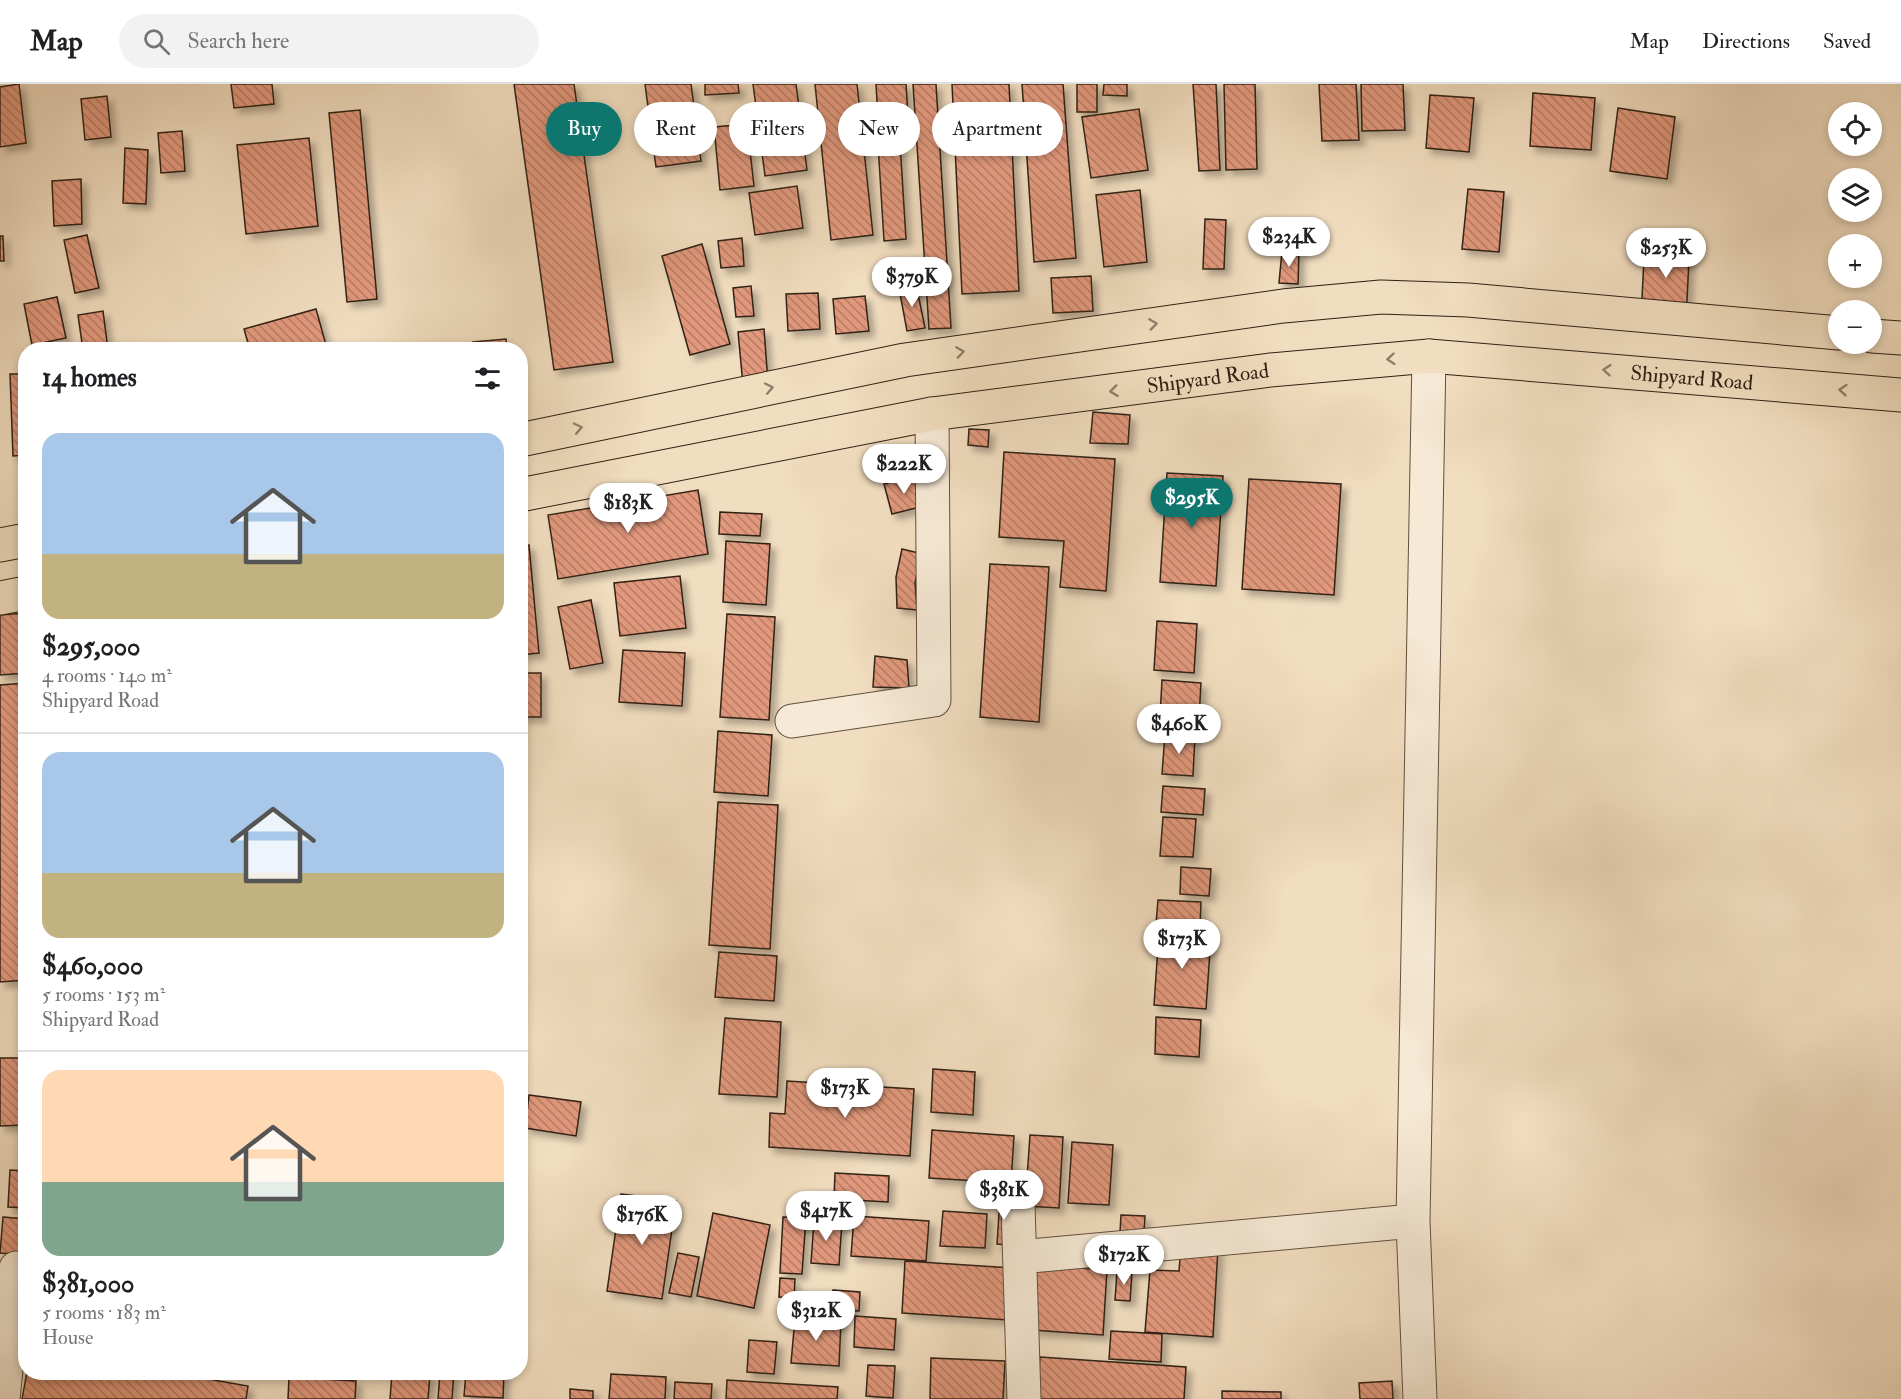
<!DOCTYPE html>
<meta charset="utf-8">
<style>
body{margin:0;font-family:"IM FELL Double Pica",serif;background:#f2f2f2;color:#202124;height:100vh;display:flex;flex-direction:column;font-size:22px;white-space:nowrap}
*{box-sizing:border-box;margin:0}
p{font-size:20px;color:#757577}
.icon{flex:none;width:33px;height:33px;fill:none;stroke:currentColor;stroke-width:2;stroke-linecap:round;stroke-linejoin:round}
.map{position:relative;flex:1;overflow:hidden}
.sheet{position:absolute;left:18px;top:258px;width:510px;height:1038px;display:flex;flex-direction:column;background:#fff;border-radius:24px;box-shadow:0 3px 9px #0003}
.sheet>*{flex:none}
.top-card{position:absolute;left:546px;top:18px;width:570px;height:54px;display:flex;gap:12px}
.buttons{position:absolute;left:1828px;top:18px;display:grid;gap:12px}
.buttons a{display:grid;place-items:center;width:54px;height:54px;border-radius:50%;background:#fff;box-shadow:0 3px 9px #0003;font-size:30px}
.price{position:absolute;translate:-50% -51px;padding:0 14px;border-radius:21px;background:#fff;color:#222;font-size:20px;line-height:39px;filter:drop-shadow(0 2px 3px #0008)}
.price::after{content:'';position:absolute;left:50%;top:36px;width:18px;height:14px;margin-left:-9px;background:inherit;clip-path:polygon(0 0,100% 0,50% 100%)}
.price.active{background:#0f766e;color:#fff}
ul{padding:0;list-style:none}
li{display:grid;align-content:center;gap:12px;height:318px;padding:0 24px}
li+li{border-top:2px solid #e0e0e0}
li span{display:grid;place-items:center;height:186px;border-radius:18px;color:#555}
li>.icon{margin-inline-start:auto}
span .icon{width:108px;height:108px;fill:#fffc;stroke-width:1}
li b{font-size:26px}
h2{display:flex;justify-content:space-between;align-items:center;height:72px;padding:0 24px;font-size:26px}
.pill{padding:0 21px;border-radius:27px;background:#fff;box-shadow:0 3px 9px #0003;font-size:21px;line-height:54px}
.pill.active{background:#0f766e;color:#fff}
header{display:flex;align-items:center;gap:36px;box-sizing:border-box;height:84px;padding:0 30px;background:#fff;border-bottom:2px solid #e0e0e0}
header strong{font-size:28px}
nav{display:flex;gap:33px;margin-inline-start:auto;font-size:21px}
.search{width:420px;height:54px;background:#f2f2f2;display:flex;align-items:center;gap:15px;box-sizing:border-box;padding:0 21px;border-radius:33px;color:#757577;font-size:22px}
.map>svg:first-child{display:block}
</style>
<header>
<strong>Map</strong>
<div class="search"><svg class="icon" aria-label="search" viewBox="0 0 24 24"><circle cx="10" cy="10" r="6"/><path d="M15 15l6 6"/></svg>Search here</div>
<nav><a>Map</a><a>Directions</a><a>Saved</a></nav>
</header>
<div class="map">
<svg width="1901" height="1315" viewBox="0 0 1901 1315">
<defs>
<pattern id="building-back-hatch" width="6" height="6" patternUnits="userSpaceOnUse" patternTransform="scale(1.5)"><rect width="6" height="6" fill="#e1987c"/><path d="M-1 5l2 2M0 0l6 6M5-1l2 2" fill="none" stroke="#b77c64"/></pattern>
<filter id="shadow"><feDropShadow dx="5.5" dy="5.5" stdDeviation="3" flood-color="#0004"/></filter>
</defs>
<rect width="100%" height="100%" fill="#f1ddbf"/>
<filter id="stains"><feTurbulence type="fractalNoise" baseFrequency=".00333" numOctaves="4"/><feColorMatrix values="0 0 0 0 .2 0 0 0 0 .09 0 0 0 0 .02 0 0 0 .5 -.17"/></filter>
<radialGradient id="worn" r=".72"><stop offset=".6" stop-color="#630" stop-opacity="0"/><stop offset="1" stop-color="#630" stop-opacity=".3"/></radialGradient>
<path fill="url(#building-back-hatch)" stroke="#302114" stroke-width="1.5" filter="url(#shadow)" d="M 19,0 L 26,59 L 0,63 L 0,3 Z
M 231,0 L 272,0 L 274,20 L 234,24 Z
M 514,0 L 574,0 L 613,278 L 554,286 Z
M 645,0 L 691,0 L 701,77 L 656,83 Z
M 705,0 L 738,0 L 739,9 L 705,11 Z
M 753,0 L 796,0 L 807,86 L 765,92 Z
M 815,0 L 857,0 L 873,151 L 831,156 Z
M 876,0 L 906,0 L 908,32 L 878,34 Z
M 913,0 L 936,0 L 951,244 L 929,245 Z
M 952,0 L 1009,0 L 1019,207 L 962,210 Z
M 1022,0 L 1063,0 L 1076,174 L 1034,178 Z
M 1077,0 L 1097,0 L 1097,28 L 1077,28 Z
M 1104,0 L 1127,0 L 1127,12 L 1103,11 Z
M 1193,0 L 1216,0 L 1220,86 L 1199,87 Z
M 1224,0 L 1255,0 L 1257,85 L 1226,86 Z
M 1319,0 L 1356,0 L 1359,56 L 1322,57 Z
M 1361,0 L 1403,0 L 1405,46 L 1362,47 Z
M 1533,9 L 1595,14 L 1591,66 L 1530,62 Z
M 1430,11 L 1474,14 L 1469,68 L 1426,64 Z
M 107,12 L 111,53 L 85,56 L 81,15 Z
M 1618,24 L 1675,33 L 1667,95 L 1610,87 Z
M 1139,25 L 1148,86 L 1091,94 L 1082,33 Z
M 360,26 L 377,215 L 347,218 L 329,29 Z
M 747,40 L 754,102 L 720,106 L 714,43 Z
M 899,43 L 906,155 L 884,157 L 877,44 Z
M 182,47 L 185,87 L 161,89 L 158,49 Z
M 309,54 L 318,142 L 246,150 L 237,61 Z
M 125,64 L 148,66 L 146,120 L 123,119 Z
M 81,95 L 82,140 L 54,142 L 52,97 Z
M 797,102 L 803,144 L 755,151 L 749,109 Z
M 1468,105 L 1504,108 L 1499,168 L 1462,165 Z
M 1140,106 L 1147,178 L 1104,183 L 1096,111 Z
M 1205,135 L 1226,136 L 1224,185 L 1203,185 Z
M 87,151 L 99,204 L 75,209 L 64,156 Z
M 0,152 L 3,152 L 4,177 L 0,177 Z
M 742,154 L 744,182 L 721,184 L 718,157 Z
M 1645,155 L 1690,157 L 1686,235 L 1641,233 Z
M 702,160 L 730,260 L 690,271 L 662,172 Z
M 1282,167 L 1299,168 L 1298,200 L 1279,199 Z
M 1091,192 L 1093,227 L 1053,229 L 1051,194 Z
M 916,200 L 925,244 L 907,247 L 899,204 Z
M 751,202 L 754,232 L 736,233 L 733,204 Z
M 818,209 L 820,245 L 788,247 L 786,210 Z
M 865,212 L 869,247 L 836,250 L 833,215 Z
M 57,213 L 66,254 L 32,261 L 24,220 Z
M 316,225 L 326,261 L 310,266 L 250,266 L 244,245 Z
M 103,227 L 108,266 L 83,266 L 78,231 Z
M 764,245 L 768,298 L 743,301 L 738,248 Z
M 506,255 L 507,266 L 474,266 L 473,258 Z
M 10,290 L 26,290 L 26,371 L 13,372 Z
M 1093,328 L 1130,331 L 1128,360 L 1090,359 Z
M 969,345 L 989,346 L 988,363 L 968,361 Z
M 1004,368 L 1115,375 L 1106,507 L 1060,503 L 1064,457 L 999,453 Z
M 1167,389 L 1223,392 L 1216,502 L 1160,498 Z
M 917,391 L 924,422 L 892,430 L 884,400 Z
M 1249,395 L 1341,400 L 1334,511 L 1242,505 Z
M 698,406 L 708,470 L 558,495 L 548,431 Z
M 720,428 L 762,430 L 760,452 L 719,450 Z
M 726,457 L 770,460 L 766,521 L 723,518 Z
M 529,461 L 539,569 L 520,571 L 520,462 Z
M 902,465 L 923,470 L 915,498 L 917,526 L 897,524 L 896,493 Z
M 990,480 L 1049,483 L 1039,638 L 980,633 Z
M 680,492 L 686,544 L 620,552 L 614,499 Z
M 591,516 L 603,579 L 570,585 L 558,523 Z
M 26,529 L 26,589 L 0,591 L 0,531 Z
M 727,530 L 775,533 L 769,636 L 720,633 Z
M 1157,537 L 1197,540 L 1194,589 L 1154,586 Z
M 623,566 L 685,569 L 682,622 L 619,618 Z
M 875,572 L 907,576 L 909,604 L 873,603 Z
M 520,589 L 541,589 L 541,633 L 520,633 Z
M 1162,596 L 1201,599 L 1199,635 L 1160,632 Z
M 26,599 L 26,896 L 0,898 L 0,601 Z
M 718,647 L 772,651 L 768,712 L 714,708 Z
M 1165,650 L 1195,651 L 1193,692 L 1162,690 Z
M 1163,702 L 1205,705 L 1203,731 L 1161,728 Z
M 718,718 L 778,721 L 770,865 L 709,861 Z
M 1163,733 L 1196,735 L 1193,773 L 1160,772 Z
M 1181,783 L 1211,785 L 1209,812 L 1180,810 Z
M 1158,816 L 1201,818 L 1200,843 L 1156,840 Z
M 1159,848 L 1211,852 L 1206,925 L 1154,921 Z
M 719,868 L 777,872 L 774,917 L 715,913 Z
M 1156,933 L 1201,936 L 1199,973 L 1155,970 Z
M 725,934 L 781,938 L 777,1013 L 719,1010 Z
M 0,974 L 26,974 L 26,1041 L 0,1042 Z
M 933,985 L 975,988 L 973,1031 L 931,1028 Z
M 787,997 L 914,1005 L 910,1072 L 769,1063 L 770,1029 L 785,1030 Z
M 529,1011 L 581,1018 L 576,1052 L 525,1044 Z
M 932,1046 L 1014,1052 L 1011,1099 L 929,1094 Z
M 1030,1051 L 1063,1053 L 1059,1124 L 1025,1122 Z
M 1072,1058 L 1113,1061 L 1109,1121 L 1068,1119 Z
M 10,1086 L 26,1087 L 26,1124 L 8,1123 Z
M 835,1089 L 889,1092 L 888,1118 L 834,1115 Z
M 621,1110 L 676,1117 L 662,1215 L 607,1207 Z
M 1000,1113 L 1011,1114 L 1009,1161 L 997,1160 Z
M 943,1127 L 987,1130 L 985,1164 L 940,1162 Z
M 713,1129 L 770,1141 L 754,1224 L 697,1212 Z
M 1121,1131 L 1145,1132 L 1144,1148 L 1120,1148 Z
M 854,1132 L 929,1137 L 926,1177 L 851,1172 Z
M 3,1133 L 26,1135 L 26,1171 L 0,1169 Z
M 783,1133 L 806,1134 L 802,1190 L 780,1189 Z
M 814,1136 L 842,1138 L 839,1181 L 811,1179 Z
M 1181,1162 L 1218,1164 L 1213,1253 L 1145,1248 L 1150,1186 L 1179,1187 Z
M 678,1169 L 699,1173 L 691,1213 L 669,1209 Z
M 905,1177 L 1012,1184 L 1008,1236 L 902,1229 Z
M 1036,1181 L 1107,1186 L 1103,1251 L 1032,1246 Z
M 1117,1187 L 1132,1188 L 1130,1217 L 1115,1216 Z
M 780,1194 L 795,1195 L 794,1214 L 779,1213 Z
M 833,1206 L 860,1208 L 859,1227 L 831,1226 Z
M 855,1232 L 896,1235 L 894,1266 L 854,1263 Z
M 795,1234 L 841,1237 L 839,1282 L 791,1279 Z
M 1111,1247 L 1162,1250 L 1161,1278 L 1109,1275 Z
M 749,1256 L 777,1258 L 774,1290 L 747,1288 Z
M 1040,1273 L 1186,1283 L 1184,1315 L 1037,1315 Z
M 931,1274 L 1005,1277 L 1003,1315 L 930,1315 Z
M 868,1281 L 895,1282 L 893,1314 L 866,1312 Z
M 27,1288 L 168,1288 L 248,1302 L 246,1315 L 22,1315 Z
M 440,1288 L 454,1288 L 452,1315 L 438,1315 Z
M 466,1288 L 504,1288 L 503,1314 L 464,1312 Z
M 392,1289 L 430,1291 L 428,1315 L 390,1315 Z
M 611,1290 L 666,1293 L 665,1315 L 609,1315 Z
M 289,1293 L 356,1297 L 355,1315 L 288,1315 Z
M 727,1296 L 838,1303 L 837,1315 L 726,1315 Z
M 1392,1297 L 1393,1315 L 1360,1315 L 1359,1299 Z
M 675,1298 L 712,1300 L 711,1315 L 674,1315 Z
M 570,1305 L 593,1307 L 593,1315 L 570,1315 Z
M 1222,1307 L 1281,1308 L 1281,1315 L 1222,1315 Z"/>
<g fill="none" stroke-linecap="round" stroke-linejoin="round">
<g stroke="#60503f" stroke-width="35">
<path id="minor" d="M 792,637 L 934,616 L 932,330
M 1018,1121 L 1024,1315
M 1020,1173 L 1413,1137
M 3,1315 L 16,1184
M 1420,1315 L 1413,1137 L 1429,272"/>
</g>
<g stroke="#302114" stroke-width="35">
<g id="primary">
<path d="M 1872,252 L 1901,254"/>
<path d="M 520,356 L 905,276 L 1283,222 L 1381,213 L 1468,216 L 1839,249"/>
<path id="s1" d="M 520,411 L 932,330 L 1270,286 L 1429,272 L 1901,311"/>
<path d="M 0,461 L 26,456"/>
<path d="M 0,514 L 26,509"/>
</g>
</g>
<use href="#minor" stroke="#f6e9d5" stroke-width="33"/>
<use href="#primary" stroke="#f1ddbf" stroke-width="33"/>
</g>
<defs><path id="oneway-chevron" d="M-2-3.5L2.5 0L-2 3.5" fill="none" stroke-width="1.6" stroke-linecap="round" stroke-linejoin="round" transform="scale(1.5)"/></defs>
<g stroke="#907f6a">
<use href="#oneway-chevron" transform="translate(1153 240) rotate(-8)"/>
<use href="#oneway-chevron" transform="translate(960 268) rotate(-8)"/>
<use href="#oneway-chevron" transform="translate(1391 275) rotate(175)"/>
<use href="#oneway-chevron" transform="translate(1607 286) rotate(-175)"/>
<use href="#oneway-chevron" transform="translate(769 304) rotate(-12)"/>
<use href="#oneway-chevron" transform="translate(1843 306) rotate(-175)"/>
<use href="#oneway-chevron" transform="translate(1114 307) rotate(173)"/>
<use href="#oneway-chevron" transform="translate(578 344) rotate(-12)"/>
</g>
<g text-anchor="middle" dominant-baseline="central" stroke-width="5" stroke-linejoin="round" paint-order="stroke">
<g font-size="21" fill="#302114" stroke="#f6e9d5">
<text stroke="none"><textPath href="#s1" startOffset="1184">Shipyard Road</textPath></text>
<text stroke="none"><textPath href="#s1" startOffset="698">Shipyard Road</textPath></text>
</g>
</g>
<rect width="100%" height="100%" filter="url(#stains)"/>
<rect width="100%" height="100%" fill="url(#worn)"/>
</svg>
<div class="buttons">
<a><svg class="icon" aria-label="locate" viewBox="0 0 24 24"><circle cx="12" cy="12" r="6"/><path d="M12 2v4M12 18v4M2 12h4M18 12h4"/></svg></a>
<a><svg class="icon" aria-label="layers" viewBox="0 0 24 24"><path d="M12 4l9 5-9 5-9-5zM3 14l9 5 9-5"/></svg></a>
<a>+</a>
<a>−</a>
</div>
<b class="price" style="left:1289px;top:184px">$234K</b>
<b class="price" style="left:1666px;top:195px">$253K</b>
<b class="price" style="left:912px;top:224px">$379K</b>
<b class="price" style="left:904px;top:411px">$222K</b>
<b class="price active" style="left:1192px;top:445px">$295K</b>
<b class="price" style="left:628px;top:450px">$183K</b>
<b class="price" style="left:1179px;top:671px">$460K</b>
<b class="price" style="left:1182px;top:886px">$173K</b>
<b class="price" style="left:845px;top:1035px">$173K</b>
<b class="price" style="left:1004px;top:1137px">$381K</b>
<b class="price" style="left:826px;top:1158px">$417K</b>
<b class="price" style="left:642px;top:1162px">$176K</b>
<b class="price" style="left:1124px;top:1202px">$172K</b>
<b class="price" style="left:816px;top:1258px">$312K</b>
<div class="top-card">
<a class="pill active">Buy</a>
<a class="pill">Rent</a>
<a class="pill">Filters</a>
<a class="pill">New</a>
<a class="pill">Apartment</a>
</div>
<section class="sheet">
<h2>14 homes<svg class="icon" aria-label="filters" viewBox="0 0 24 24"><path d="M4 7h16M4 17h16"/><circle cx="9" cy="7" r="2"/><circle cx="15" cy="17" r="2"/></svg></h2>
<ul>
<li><span style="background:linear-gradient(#a9c7e8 65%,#c2b280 0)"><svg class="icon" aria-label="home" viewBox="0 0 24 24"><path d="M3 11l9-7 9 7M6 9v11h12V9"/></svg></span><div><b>$295,000</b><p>4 rooms · 140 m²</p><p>Shipyard Road</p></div></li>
<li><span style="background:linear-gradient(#a9c7e8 65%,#c2b280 0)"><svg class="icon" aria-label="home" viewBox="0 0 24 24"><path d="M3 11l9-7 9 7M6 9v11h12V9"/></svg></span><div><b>$460,000</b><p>5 rooms · 153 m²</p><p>Shipyard Road</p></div></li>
<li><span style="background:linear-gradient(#ffd9b3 60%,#7fa58c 0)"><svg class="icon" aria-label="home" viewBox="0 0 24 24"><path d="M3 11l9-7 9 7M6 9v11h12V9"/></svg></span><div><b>$381,000</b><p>5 rooms · 183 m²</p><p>House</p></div></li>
</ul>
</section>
</div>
